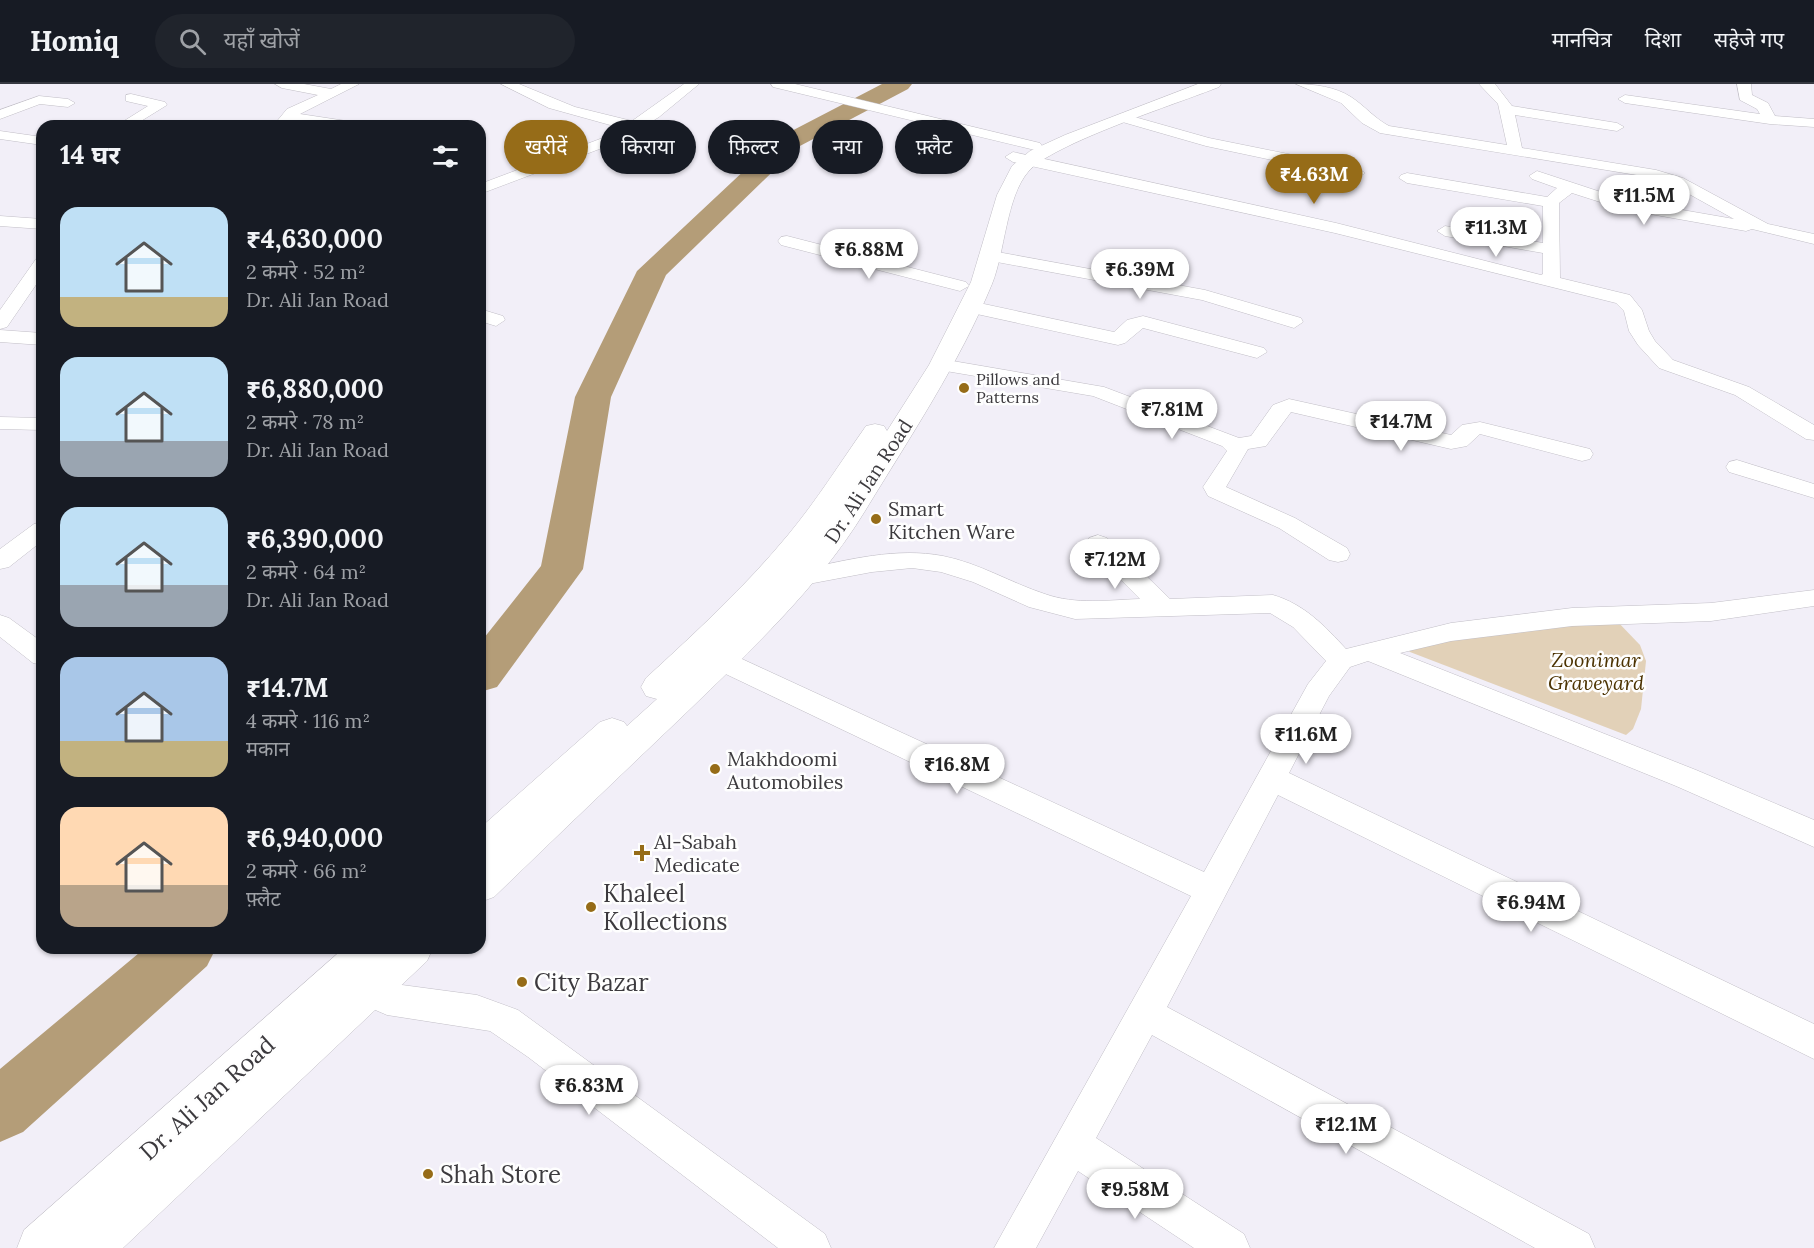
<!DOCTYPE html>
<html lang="hi">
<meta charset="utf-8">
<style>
body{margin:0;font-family:Lora,"Noto Sans Devanagari",serif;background:#20242c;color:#f1f3f6;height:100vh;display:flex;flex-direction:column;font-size:22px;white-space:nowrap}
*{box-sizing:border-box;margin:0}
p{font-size:20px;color:#9ea1a6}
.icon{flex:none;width:33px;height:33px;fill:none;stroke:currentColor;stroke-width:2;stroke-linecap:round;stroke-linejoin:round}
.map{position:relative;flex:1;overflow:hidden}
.drawer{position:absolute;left:36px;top:36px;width:450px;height:834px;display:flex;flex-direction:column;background:#171b24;border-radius:18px;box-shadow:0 2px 4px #0004}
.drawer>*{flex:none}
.banner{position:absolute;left:504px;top:36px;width:570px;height:54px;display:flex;gap:12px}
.price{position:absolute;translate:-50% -51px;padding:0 14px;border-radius:21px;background:#fff;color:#222;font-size:20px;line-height:39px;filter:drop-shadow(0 2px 3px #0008)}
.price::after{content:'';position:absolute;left:50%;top:36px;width:18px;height:14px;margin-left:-9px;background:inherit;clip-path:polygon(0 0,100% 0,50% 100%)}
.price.selected{background:#966c18;color:#fff}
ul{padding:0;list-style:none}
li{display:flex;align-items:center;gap:18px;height:150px;padding:0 24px}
li span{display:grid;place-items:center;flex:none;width:168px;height:120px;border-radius:18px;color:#555}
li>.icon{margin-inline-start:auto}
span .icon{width:72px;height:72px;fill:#fffc;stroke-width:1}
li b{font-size:26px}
h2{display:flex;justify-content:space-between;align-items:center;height:72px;padding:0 24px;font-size:26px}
.tag{padding:0 21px;border-radius:27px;background:#171b24;box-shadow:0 2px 4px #0004;font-size:21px;line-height:54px}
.tag.selected{background:#966c18;color:#fff}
header{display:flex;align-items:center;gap:36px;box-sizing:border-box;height:84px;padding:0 30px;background:#171b24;border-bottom:2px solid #363941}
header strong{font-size:28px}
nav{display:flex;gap:33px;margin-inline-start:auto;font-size:21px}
.search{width:420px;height:54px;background:#20242c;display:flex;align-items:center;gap:15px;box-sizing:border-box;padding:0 21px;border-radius:33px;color:#9ea1a6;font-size:22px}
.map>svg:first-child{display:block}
</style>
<header>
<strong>Homiq</strong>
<div class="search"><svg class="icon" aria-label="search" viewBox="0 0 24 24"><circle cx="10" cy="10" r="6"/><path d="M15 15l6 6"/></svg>यहाँ खोजें</div>
<nav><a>मानचित्र</a><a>दिशा</a><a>सहेजे गए</a></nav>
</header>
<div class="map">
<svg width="1814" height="1164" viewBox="0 0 1814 1164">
<rect width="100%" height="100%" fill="#f2eff8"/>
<path fill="#e2d1b8" d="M 1615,535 L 1640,561 L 1646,577 L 1641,625 L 1633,645 L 1626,651 L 1410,568 L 1404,562 Z"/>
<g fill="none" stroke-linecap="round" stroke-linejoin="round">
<path fill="#b49d78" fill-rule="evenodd" d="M 882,0 L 912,0 L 908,5 L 798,63 L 666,191 L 611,313 L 583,485 L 497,603 L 480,608 L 480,559 L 541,482 L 575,313 L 637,187 L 780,53 Z
M 145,864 L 216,864 L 207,882 L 23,1048 L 0,1058 L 0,985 Z"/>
<g stroke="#c1bec6" stroke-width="1">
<path id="street" d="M 275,0 L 304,0 L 331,5 L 341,0 L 359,0 L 300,30 L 353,38 L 360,42 L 325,42 L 292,37 L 288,42 L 273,42 L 287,25 L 318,11 L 282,4 Z
M 501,0 L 519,0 L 575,23 L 632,37 L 684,0 L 699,0 L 659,33 L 618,58 L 480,110 L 480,100 L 608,52 L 621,44 L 549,24 Z
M 771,0 L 795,0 L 1040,59 L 1042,62 L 1035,66 L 773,3 Z
M 1296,0 C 1314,0 1336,3 1351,13 C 1365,22 1374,34 1389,42 L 1507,61 L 1498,20 L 1479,0 L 1495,0 L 1512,22 L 1617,39 L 1624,43 L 1617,47 L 1515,31 L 1522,64 L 1656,86 L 1683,94 L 1768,140 L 1814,150 L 1814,160 L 1752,145 L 1746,147 L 1622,125 L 1572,109 L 1559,119 L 1560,194 L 1630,211 L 1642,226 L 1649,247 L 1655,257 L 1673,276 L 1749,303 L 1814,341 L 1814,356 L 1806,355 L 1735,311 L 1659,284 L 1638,261 L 1629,247 L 1624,227 L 1616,219 L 1335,149 L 1013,78 L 1005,73 L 1013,68 L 1336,139 L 1541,191 L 1543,190 L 1543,169 L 1445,152 L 1437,147 L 1445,142 L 1543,159 L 1543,122 L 1407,99 L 1399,94 L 1401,91 L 1407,89 L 1547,113 L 1557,104 L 1532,95 L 1529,92 L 1537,87 L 1625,116 L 1734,135 L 1671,100 L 1649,93 L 1380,49 L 1362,39 L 1341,19 Z
M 1737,0 L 1751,0 L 1752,11 L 1768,19 L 1775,32 L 1814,35 L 1814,43 L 1770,40 L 1625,19 L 1618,15 L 1625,11 L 1760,30 L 1757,25 L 1740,16 Z
M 131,10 L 165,18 L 167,21 L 133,42 L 116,42 L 148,22 L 126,17 L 126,11 Z
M 39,12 L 68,15 L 75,19 L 68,23 L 40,20 L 0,35 L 0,26 Z
M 1124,30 L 1209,54 L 1357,84 L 1365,89 L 1357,94 L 1206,62 L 1119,37 L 1117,34 Z
M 0,47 L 42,53 L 42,61 L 0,55 Z
M 0,132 L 42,135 L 42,145 L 0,142 Z
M 787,152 L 966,198 L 969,202 L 960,207 L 781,161 L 778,157 L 781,153 Z
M 992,167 L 1205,206 L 1301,234 L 1303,238 L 1294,244 L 1202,216 L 986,176 L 983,172 Z
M 42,174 L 42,192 L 7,243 L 0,245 L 0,226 L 36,175 Z
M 970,217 L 1114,248 L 1127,236 L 1143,232 L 1264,264 L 1267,268 L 1257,274 L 1143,244 L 1125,259 L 1118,261 L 963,227 L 961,223 Z
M 480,225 L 503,232 L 505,236 L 496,242 L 480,237 Z
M 0,246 L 42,249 L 42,261 L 0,258 Z
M 941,275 L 1104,303 L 1239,354 L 1251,352 L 1273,321 L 1289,315 L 1451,351 L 1462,341 L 1480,338 L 1590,365 L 1593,370 L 1590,375 L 1582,377 L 1480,350 L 1467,362 L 1451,365 L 1291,328 L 1266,362 L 1248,365 L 1226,403 L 1295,434 L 1347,464 L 1350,470 L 1347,476 L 1338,478 L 1329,476 L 1279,444 L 1208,412 L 1203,403 L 1227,367 L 1222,362 L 1093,312 L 934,285 L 931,281 L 934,277 Z
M 0,333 L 42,334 L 42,346 L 0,345 Z
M 1737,376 L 1814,400 L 1814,414 L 1729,388 L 1726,383 L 1729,378 Z
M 42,438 L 42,457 L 9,483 L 0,485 L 0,465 L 34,440 Z
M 1098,451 L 1107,454 L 1170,515 L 1273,511 C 1304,520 1325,542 1346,565 L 1451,539 L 1572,524 L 1711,519 L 1814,506 L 1814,522 L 1711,537 L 1572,542 L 1451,557 L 1400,569 L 1696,686 L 1814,736 L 1814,763 L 1676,702 L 1368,577 L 1350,583 L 1329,612 L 1289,689 L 1814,940 L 1814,975 L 1278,711 L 1167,923 L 1589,1150 L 1595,1164 L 1535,1164 L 1152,951 L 1096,1054 L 1244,1150 L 1250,1164 L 1194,1164 L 1078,1087 L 1036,1164 L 994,1164 L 1191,812 L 711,583 L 707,576 L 711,569 L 720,567 L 729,569 L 1204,788 L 1308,600 L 1326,577 L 1293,543 L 1270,529 L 1075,535 L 1029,523 L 973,498 L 941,488 L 912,484 L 872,488 L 803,501 L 794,499 L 791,493 L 794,487 L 803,485 C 849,476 896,463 943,472 C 979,479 1011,499 1045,510 C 1076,521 1108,516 1140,515 L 1089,464 L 1086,459 L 1089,454 Z
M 0,531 L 9,534 L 42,558 L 42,581 L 33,579 L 0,553 Z
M 355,885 L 387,899 L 477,911 L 518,926 L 825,1150 L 831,1164 L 778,1164 L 528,973 L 490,947 L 387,931 L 343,912 L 338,901 L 343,890 Z"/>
</g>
<g stroke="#c1bec6" stroke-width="1">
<path id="primary" d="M 1198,0 L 1221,0 L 1219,3 C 1179,19 1051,60 1028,88 C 1006,114 1005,168 992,200 C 959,280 910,353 865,427 C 818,504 751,566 686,629 C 622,690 558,751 494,813 L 480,818 L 480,744 L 600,638 L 612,634 L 624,638 L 627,642 L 657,615 L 646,612 L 641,603 L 646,594 C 695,549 745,503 788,451 C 817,416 840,379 866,342 L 875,340 L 884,342 L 887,347 L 929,281 L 971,198 L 997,111 L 1012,82 L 1030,67 L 1065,51 Z
M 344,864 L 433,864 L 427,877 L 123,1164 L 17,1164 L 24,1146 Z"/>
</g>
<use href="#street" fill="#fff" fill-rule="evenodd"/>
<use href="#primary" fill="#fff" fill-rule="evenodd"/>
</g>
<g fill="#966c18" stroke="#fefefe" stroke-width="2">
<circle cx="964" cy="304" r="6"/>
<circle cx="876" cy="435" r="6"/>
<circle cx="715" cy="685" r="6"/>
<path d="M639 760h6v6h6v6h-6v6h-6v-6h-6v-6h6z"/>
<circle cx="591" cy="823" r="6"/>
<circle cx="522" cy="898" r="6"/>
<circle cx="428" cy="1090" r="6"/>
</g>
<g text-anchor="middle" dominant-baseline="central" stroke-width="5" stroke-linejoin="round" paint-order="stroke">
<g font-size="16" fill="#3c3a3e" stroke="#fefefe" text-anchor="start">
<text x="976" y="295">Pillows and<tspan x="976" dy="18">Patterns</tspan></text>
</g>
<g font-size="20" fill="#3c3a3e" stroke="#fefefe">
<text transform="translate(868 397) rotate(-57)">Dr. Ali Jan Road</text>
</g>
<g font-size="20" fill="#3c3a3e" stroke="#fefefe" text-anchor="start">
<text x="888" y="424">Smart<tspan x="888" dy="23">Kitchen Ware</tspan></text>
<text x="727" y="674">Makhdoomi<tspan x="727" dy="23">Automobiles</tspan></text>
<text x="654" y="757">Al-Sabah<tspan x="654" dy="23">Medicate</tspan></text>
</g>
<g font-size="20" font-style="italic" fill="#4c3302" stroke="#fefefe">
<text x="1596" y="575">Zoonimar<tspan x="1596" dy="23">Graveyard</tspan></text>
</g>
<g font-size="24" fill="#3c3a3e" stroke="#fefefe" text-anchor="start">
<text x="603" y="809">Khaleel<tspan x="603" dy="28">Kollections</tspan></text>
<text x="534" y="898">City Bazar</text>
<text x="440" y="1090">Shah Store</text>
</g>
<g font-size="24" fill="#3c3a3e" stroke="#fefefe">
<text transform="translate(207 1014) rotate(-42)">Dr. Ali Jan Road</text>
</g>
</g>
</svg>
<b class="price selected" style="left:1314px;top:121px">₹4.63M</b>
<b class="price" style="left:1644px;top:142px">₹11.5M</b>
<b class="price" style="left:1496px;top:174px">₹11.3M</b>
<b class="price" style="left:869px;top:196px">₹6.88M</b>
<b class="price" style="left:1140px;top:216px">₹6.39M</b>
<b class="price" style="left:1172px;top:356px">₹7.81M</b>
<b class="price" style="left:1401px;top:368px">₹14.7M</b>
<b class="price" style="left:1115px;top:506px">₹7.12M</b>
<b class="price" style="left:1306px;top:681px">₹11.6M</b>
<b class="price" style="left:957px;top:711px">₹16.8M</b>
<b class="price" style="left:1531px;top:849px">₹6.94M</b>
<b class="price" style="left:589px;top:1032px">₹6.83M</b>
<b class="price" style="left:1346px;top:1071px">₹12.1M</b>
<b class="price" style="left:1135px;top:1136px">₹9.58M</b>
<div class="banner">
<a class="tag selected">खरीदें</a>
<a class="tag">किराया</a>
<a class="tag">फ़िल्टर</a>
<a class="tag">नया</a>
<a class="tag">फ़्लैट</a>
</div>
<section class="drawer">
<h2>14 घर<svg class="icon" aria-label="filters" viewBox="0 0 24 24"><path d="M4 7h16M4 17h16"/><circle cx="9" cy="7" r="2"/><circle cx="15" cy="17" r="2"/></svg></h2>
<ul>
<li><span style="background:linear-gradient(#bfe0f5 75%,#c2b280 0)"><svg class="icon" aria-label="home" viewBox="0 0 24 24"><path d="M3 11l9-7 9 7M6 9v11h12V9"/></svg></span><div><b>₹4,630,000</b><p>2 कमरे · 52 m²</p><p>Dr. Ali Jan Road</p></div></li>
<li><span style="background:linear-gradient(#bfe0f5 70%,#9aa5b1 0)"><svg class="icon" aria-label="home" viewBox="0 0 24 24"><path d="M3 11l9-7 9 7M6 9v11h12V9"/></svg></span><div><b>₹6,880,000</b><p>2 कमरे · 78 m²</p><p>Dr. Ali Jan Road</p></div></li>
<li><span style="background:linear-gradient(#bfe0f5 65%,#9aa5b1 0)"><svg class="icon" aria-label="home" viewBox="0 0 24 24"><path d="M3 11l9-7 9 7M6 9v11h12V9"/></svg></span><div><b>₹6,390,000</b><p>2 कमरे · 64 m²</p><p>Dr. Ali Jan Road</p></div></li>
<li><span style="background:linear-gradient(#a9c7e8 70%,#c2b280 0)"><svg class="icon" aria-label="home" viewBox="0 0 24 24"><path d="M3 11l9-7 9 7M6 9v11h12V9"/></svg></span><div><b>₹14.7M</b><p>4 कमरे · 116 m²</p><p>मकान</p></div></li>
<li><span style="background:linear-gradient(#ffd9b3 65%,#b9a48a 0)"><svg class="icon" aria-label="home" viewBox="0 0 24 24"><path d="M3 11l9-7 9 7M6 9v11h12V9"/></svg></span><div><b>₹6,940,000</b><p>2 कमरे · 66 m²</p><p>फ़्लैट</p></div></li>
</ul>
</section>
</div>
